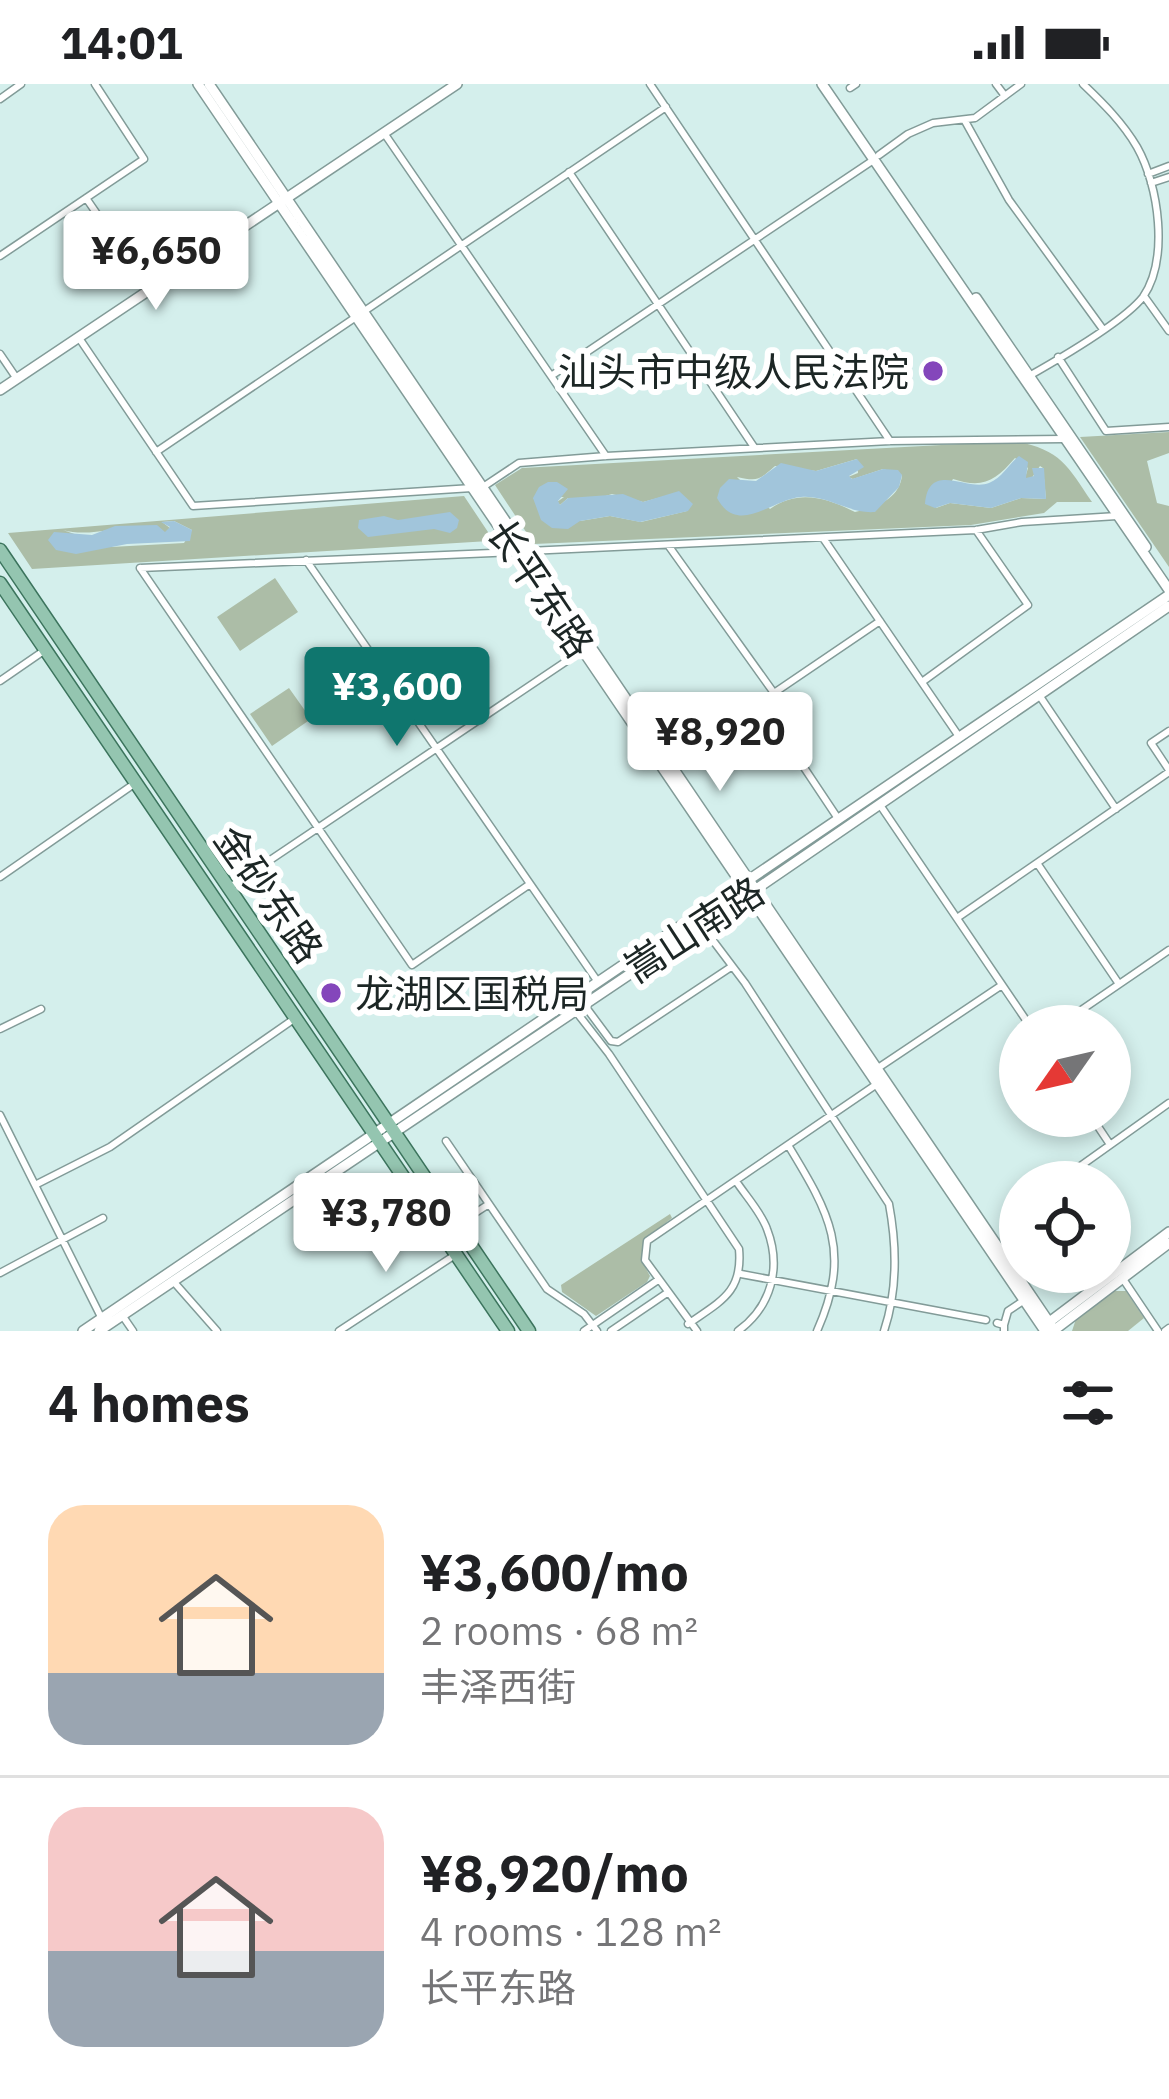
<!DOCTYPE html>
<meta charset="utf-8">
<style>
body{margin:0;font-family:"IBM Plex Sans","Noto Sans SC",sans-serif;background:#f6f6f6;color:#202124;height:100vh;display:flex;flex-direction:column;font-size:45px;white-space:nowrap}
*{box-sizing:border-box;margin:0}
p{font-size:39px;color:#757577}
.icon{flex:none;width:66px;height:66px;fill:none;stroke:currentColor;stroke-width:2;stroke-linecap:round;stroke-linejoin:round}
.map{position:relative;height:1247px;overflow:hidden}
.panel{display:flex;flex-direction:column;background:#fff;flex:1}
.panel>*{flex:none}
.needle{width:78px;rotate:236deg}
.controls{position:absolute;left:999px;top:921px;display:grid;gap:24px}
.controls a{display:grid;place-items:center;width:132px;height:132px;border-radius:50%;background:#fff;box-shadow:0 6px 18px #0003;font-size:60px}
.price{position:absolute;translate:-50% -102px;padding:0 27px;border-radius:12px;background:#fff;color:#222;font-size:39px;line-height:78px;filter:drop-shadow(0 3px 6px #0008)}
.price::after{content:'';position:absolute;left:50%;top:72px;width:36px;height:27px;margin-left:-18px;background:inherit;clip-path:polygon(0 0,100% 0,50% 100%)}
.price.selected{background:#0f766e;color:#fff}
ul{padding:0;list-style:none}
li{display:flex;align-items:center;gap:36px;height:300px;padding:0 48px}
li+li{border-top:3px solid #e0e0e0}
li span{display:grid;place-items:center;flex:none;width:336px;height:240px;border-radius:36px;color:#555}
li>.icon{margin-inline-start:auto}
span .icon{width:144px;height:144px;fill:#fffc;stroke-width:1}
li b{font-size:51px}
h2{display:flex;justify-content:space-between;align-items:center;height:144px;padding:0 48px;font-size:51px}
.status{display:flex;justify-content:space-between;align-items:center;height:84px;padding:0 60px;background:#fff;direction:ltr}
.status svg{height:33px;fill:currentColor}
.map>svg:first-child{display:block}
</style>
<div class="status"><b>14:01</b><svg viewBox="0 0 49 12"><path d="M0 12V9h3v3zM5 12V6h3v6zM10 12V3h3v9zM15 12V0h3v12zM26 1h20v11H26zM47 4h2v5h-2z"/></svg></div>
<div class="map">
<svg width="1169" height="1247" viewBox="0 0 1169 1247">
<rect width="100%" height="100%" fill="#d4efec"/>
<path fill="#acbda7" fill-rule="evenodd" d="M 1169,348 L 1169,369 L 1147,377 L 1157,419 L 1169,422 L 1169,483 L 1080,353 Z
M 1015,357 C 1061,366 1067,381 1092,418 L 1057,418 L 1044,429 L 971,441 L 534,460 L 495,401 L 522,384 ZM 1015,374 L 1028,384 L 1025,394 L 1031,395 L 1040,382 L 1043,384 L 1046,415 L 1021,414 L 991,424 L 950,419 L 936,424 L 953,395 C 983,405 995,397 1015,374 ZM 857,375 L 858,389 L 848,393 L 853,395 L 883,385 L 902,391 C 900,415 876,423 855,428 C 826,414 799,405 770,425 L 737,393 C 759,398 760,395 775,382 L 816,387 ZM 612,410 L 643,418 L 673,410 L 687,427 L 641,438 L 610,432 L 580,437 L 533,414 L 564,413 L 557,418 L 560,421 L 568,414 L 596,415 Z
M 464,412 L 488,448 L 489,457 L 32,485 L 8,449 ZM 174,437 L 192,446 L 184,459 L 111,463 L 63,446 C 97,456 131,433 165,449 L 170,444 L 162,438 Z
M 275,494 L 298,528 L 240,567 L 217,533 Z
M 289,604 L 311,635 L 272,662 L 250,630 Z
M 670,1130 L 672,1134 L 644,1156 L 642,1177 L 650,1192 L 647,1198 L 596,1232 L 562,1208 L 561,1201 Z
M 1114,1207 L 1126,1207 L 1144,1234 L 1128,1247 L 1072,1247 L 1076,1235 Z"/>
<path fill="#a1c5db" d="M 1019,372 L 1028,378 L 1026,394 L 1034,392 L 1032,384 L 1044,384 L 1046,415 L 1021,414 L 991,424 L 950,419 L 935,424 L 925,420 C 929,376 967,408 989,399 C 1002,394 1009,380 1019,372 Z
M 857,375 L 864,383 L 849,392 L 852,395 L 883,385 L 898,386 L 902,391 L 899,403 L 875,428 C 848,430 829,411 801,413 C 772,415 738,453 717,414 L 720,404 L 729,395 L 756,397 L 781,379 L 816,387 Z
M 548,398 L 557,398 L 568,405 L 558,417 L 560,421 L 568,414 L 623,410 L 643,418 L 679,407 L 693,420 L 688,427 L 640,438 L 610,432 L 580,437 L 568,445 L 552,444 L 541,436 L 533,414 L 539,403 Z
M 450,428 L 459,436 L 457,444 L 450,449 L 434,445 L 368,453 L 358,444 L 359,436 L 384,432 L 398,436 Z
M 174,437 L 192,446 L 190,457 L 127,460 L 76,470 L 56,466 L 48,456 L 54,448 L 92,451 L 115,442 L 157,441 L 165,448 L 170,443 L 161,438 Z"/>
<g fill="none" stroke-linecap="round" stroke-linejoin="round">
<g stroke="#829b98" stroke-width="9">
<path id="street" d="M 650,0 L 890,357
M 996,0 L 1005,12
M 850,4 L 856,0
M 0,15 L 21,0
M 965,37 L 1009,116 L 1102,244
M 384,49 L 606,372
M 879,71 L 908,50 L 933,39 L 975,34 L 1021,0
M 569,88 L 754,363
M 1148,90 L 1169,82
M 1151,99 L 1169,93
M 86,114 L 148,204
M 0,172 L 144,75 L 95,0
M 1144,212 L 1169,247
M 363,228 L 666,23
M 79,254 L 193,422 L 472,404
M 0,270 L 15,292
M 1058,273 L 1106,347 L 1169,343
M 551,292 L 875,75
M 1029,292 C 1059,275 1123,238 1143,213 C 1169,175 1159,102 1137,63 C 1123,39 1103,19 1083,0
M 156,368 L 356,233
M 483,403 L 519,379 L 606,372 L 890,357 L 1064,355
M 823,454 L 960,654
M 668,461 L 774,609
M 528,467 L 976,446 L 1022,438 L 1117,432
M 306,476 L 598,898
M 140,484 L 412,881 L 530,800
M 140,484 L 514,468
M 0,597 L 45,566
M 922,598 L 1028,521 L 976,446
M 1039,611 L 1116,725
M 761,619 L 839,736
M 1169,647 L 1151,659 L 1169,686
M 671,679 L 880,537
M 880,721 L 1030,942
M 1037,779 L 1119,900
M 0,793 L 134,700
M 230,803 L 583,566
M 957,834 L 1169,688
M 702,842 L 745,899 L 889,1120 C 897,1163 898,1205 884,1247
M 585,922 L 611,957 L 618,958 L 731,883
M 574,925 L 609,970 L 739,1165 C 743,1208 721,1217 688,1240
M 1058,942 L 1169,866
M 0,945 L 41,925
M 878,984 L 1002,901
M 0,1031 L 102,1235
M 1091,1032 L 1109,1059
M 446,1057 L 547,1205 L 584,1230 L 597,1247
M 788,1061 C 830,1130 852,1168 817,1247
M 736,1097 C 745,1111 761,1128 767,1145 C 782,1184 771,1223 738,1247
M 1058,1098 L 1169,1019
M 35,1101 L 110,1063 L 294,935
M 458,1140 L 489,1120
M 1110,1176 L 1117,1187
M 0,1189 L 103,1134
M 741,1190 L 986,1236
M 1123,1195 L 1158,1247
M 173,1197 L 217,1247
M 122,1231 L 133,1247
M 997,1239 L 1004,1241 L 1004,1247
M 1004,1241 L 1008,1227 L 1023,1217
M 339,1247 L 455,1171
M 584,1247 L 658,1196
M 611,1247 L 667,1209
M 697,1247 L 645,1176 L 647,1157 L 877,1000
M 1165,1247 L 1169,1244"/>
</g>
<g stroke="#829b98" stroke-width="12">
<path id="secondary" d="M 198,0 L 1045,1247
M 209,0 L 1055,1247
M 822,0 L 1169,506
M 976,214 L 1146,463
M 0,306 L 457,0
M 1044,1242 L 1169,1148
M 83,1247 L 1169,511
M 99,1247 L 749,810 L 1169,522
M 1053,1247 L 1169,1159"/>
</g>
<g stroke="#3c745d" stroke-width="15">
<path id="primary" d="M 0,466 L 529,1247
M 0,499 L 508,1247"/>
</g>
<use href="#street" stroke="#fff" stroke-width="6"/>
<use href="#secondary" stroke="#fff" stroke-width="9"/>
<use href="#primary" stroke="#94c5b0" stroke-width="12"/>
</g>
<g fill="#8446bb" stroke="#fff" stroke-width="4.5">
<circle cx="933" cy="287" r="12"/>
<circle cx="331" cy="909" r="12"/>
</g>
<g text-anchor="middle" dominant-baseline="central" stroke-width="12" stroke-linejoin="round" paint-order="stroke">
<g font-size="39" fill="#1c2625" stroke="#fff" text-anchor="end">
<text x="909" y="287">汕头市中级人民法院</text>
<text x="355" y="909" text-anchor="start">龙湖区国税局</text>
</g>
<g font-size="39" fill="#1c2625" stroke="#fff">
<text transform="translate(541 504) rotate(56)">长平东路</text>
<text transform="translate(269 810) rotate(55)">金砂东路</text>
<text transform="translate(694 845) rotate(-33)">嵩山南路</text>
</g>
</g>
</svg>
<div class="controls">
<a><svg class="needle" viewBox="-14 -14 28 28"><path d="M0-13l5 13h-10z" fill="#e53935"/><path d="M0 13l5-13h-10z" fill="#757577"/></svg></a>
<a><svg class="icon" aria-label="locate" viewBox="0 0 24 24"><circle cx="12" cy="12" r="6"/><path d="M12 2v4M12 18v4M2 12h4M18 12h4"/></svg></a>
</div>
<b class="price" style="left:156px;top:229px">¥6,650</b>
<b class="price selected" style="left:397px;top:665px">¥3,600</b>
<b class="price" style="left:720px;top:710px">¥8,920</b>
<b class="price" style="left:386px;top:1191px">¥3,780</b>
</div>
<section class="panel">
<h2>4 homes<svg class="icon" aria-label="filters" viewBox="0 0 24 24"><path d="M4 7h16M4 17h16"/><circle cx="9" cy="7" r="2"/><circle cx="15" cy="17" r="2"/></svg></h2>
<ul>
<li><span style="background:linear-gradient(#ffd9b3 70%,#9aa5b1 0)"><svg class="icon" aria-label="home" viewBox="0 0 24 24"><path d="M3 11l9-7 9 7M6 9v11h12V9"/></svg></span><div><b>¥3,600/mo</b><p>2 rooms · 68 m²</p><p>丰泽西街</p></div></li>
<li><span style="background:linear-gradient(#f6c9c9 60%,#9aa5b1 0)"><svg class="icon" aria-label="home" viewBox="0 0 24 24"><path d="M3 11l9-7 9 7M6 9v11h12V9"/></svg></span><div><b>¥8,920/mo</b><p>4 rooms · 128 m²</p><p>长平东路</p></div></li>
</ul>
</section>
